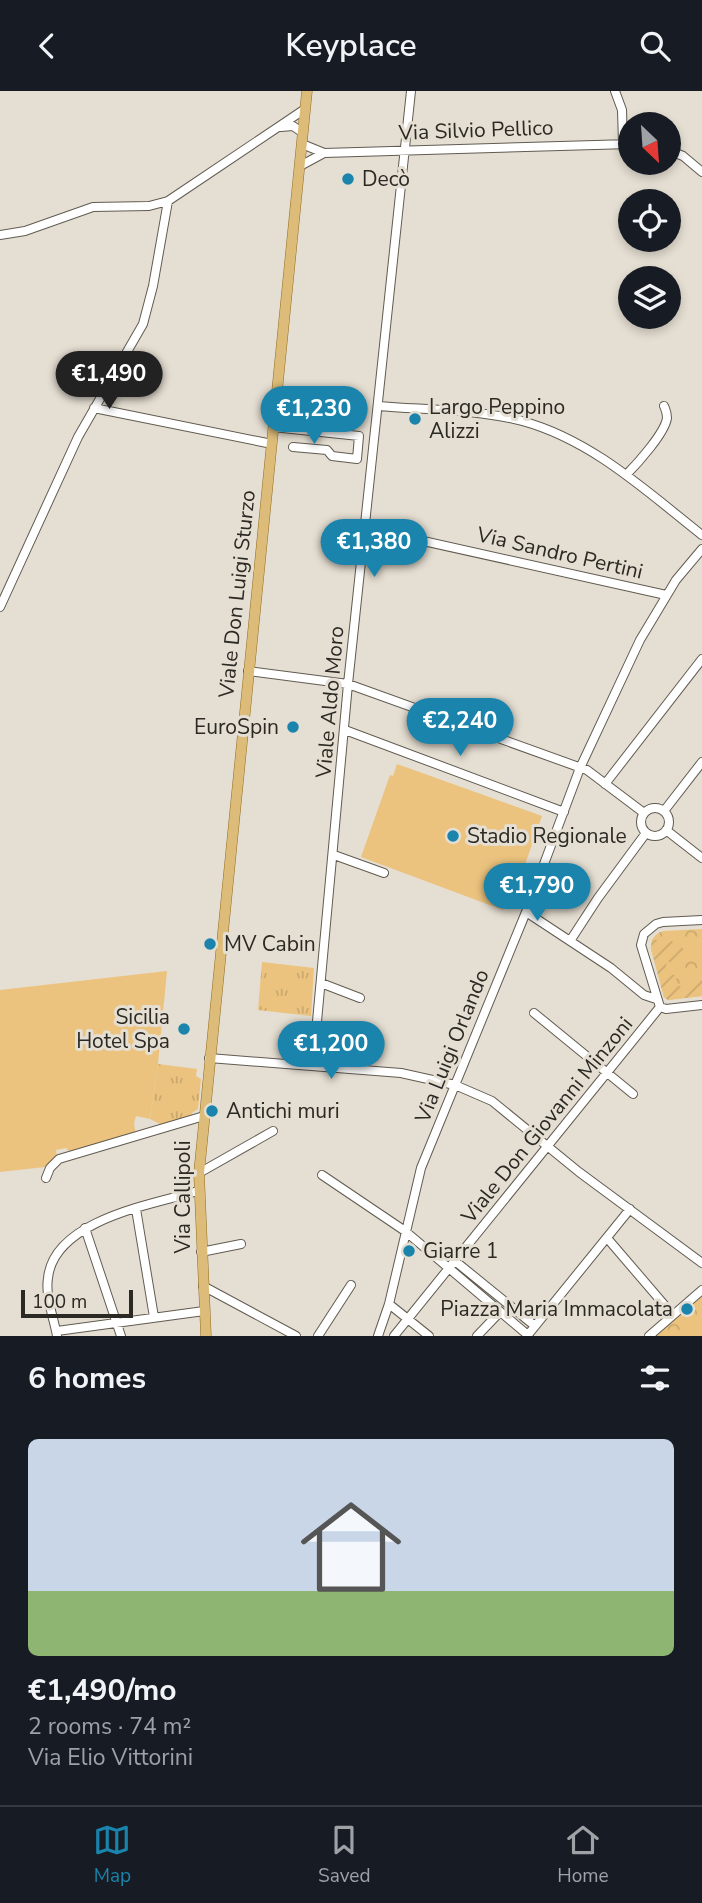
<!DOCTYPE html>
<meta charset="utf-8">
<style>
body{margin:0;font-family:"Nunito Sans",sans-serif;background:#242831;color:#f1f3f6;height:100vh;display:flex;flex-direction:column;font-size:26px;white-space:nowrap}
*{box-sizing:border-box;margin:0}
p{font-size:23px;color:#9ea1a6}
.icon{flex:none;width:38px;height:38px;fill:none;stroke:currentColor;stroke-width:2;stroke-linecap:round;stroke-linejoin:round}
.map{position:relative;height:1245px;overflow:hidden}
.sheet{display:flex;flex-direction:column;background:#171b24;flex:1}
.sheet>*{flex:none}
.needle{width:46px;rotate:155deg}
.tools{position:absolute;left:618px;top:21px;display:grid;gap:14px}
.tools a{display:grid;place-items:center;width:63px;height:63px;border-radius:50%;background:#171b24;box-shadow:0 4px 10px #0003;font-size:35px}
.scale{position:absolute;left:21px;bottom:18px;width:112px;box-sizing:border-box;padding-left:7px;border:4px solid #2b2924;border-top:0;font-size:19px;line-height:24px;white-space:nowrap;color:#2b2924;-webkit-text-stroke:5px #e5ded2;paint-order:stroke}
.price{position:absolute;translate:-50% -60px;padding:0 16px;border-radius:24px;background:#1a84ac;color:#fff;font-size:23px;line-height:46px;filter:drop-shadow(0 2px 4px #0008)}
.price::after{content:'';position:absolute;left:50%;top:42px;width:21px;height:16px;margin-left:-10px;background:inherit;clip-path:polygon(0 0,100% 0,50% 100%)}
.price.active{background:#222;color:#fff}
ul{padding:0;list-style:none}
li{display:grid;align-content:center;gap:14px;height:371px;padding:0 28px}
li span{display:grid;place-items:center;height:217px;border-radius:10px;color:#555}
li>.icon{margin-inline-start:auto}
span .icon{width:126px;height:126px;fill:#fffc;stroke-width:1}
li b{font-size:30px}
h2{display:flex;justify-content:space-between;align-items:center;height:84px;padding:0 28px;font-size:30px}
header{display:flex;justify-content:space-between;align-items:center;height:91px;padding:0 28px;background:#171b24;font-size:32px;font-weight:600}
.menu{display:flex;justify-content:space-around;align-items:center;height:98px;border-top:2px solid #363941;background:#171b24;font-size:19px;color:#9ea1a6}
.menu a{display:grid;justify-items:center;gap:4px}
.menu .active{color:#1a84ac}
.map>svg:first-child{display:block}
</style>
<header><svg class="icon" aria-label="back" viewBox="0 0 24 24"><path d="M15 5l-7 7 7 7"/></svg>Keyplace<svg class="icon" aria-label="search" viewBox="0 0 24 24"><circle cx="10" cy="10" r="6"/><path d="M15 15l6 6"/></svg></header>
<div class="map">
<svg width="702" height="1245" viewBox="0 0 702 1245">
<defs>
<pattern id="grass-tufts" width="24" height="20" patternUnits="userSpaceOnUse" patternTransform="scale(1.75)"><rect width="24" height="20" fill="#ebc37e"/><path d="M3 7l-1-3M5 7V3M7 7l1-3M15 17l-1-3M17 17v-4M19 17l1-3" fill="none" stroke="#caa86d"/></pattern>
<pattern id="park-crowns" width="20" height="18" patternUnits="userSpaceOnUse" patternTransform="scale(1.75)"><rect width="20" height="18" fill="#ebc37e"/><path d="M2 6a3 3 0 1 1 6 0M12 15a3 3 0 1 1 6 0" fill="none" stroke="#caa86d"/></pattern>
<pattern id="garden-furrows" width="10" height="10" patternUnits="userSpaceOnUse" patternTransform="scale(1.75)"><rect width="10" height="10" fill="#ebc37e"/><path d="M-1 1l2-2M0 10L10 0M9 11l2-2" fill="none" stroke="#caa86d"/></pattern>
</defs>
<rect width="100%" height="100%" fill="#e5ded2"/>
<path fill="url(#grass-tufts)" d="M 262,871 L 314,877 L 311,925 L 258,919 Z
M 158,973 L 197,978 L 196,985 L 201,988 L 198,1018 L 192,1022 L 191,1025 L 162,1034 L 150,1028 Z"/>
<path fill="url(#park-crowns)" d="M 702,838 L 702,905 L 668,909 L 664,906 L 651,858 C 651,848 654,843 663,840 Z
M 702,1205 L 702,1245 L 656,1245 Z"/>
<path fill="url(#garden-furrows)" d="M 652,848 C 666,853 676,845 685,860 L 680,874 L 667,870 L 665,880 L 676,885 L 677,894 L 682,896 L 702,889 L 702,905 L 668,909 L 664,906 L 651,858 Z"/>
<path fill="#ebc37e" d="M 397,673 L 542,725 L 515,802 L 511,811 L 506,810 L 503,819 L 361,766 L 390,684 L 393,685 Z
M 167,880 L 158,973 L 150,1028 L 136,1025 L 134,1032 L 136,1044 L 71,1062 L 66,1057 L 56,1059 L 57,1066 L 45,1076 L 0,1081 L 0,899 Z"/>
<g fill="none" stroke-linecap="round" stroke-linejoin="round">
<g stroke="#615b51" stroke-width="10">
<path id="minor" d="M 615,0 L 622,19 L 623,52
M 281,36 L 293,35 L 303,42
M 302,53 L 324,62
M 668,59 L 683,65 L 702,81
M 300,75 L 324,62 L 630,53
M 0,144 L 25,140 L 93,116 L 149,115 L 168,110 L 305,18
M 378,315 C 425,319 476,318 522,330 C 592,349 646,400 702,444
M 94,317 L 272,353
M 273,336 L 359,345 L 357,368 L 332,365 L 327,359 L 293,356
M 626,384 C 637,373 665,342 667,327 C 667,321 666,320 664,315
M 365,437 L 666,504
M 0,516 L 78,346 L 143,233 L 153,195 L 168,110
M 248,580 L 348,593 L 587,679 L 644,722
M 345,639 L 564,721
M 605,693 L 702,568
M641 731a14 14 0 1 1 28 0a14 14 0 1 1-28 0Z
M 664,720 L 702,671
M 666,739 L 702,767
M 334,764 L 384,782
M 526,821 L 611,877 L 644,904 L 656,908
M 702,829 L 663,831 L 656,833 L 644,843 L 641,854 L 660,916 L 666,918 L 702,914
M 570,850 L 598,807 L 646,742
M 321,892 L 360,907
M 534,922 L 633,1003
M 209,967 L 401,982 L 455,994 L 492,1010 L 579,1081 L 702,1172
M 313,974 L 348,593 L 411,0
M 199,1082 L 273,1040
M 322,1084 L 405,1140 L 529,1245
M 46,1087 L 50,1077 L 59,1068 L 204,1025
M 136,1118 L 154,1226
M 85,1137 L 121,1245
M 607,1147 L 673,1224
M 201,1161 L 241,1153
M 455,1170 L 535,1235
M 203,1195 L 296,1245
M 389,1213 L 429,1245
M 57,1240 L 204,1220
M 57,1245 C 54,1227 45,1206 48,1187 C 54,1129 153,1113 198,1100
M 318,1245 L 351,1194
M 378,1245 L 389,1213 L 421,1077 L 526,821 L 580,677 L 640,549 L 676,489 L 702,458
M 394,1245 L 660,916
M 477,1245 L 500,1221
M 527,1245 L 630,1118
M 649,1245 L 702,1199"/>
</g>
<g stroke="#906c21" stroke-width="11">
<path id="major" d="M 206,1245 L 199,1082 L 307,0"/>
</g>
<use href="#minor" stroke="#fff" stroke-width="8"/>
<use href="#major" stroke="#ddbc79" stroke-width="10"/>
</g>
<g fill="#1a84ac" stroke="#e5ded2" stroke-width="2.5">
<circle cx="348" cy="88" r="7"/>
<circle cx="415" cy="328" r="7"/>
<circle cx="293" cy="636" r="7"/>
<circle cx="453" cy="745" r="7"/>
<circle cx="210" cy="853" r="7"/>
<circle cx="184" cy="938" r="7"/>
<circle cx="212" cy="1020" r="7"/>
<circle cx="409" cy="1160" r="7"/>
<circle cx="687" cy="1218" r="7"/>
</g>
<g text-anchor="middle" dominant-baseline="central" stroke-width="6" stroke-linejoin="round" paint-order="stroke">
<g font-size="21" fill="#2b2924" stroke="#e5ded2">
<text transform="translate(476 39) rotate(-2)">Via Silvio Pellico</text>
<text transform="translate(560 462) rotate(13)">Via Sandro Pertini</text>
<text transform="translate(237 503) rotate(-84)">Viale Don Luigi Sturzo</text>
<text transform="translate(330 611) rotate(-85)">Viale Aldo Moro</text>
<text transform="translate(452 955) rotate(-68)">Via Luigi Orlando</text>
<text transform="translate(547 1029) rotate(-51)">Viale Don Giovanni Minzoni</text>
<text transform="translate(183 1106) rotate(-90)">Via Callipoli</text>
</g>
<g font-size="21" fill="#2b2924" stroke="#e5ded2" text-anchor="start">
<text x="362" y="88">Decò</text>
<text x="429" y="316">Largo Peppino<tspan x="429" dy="24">Alizzi</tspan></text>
<text x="279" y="636" text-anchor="end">EuroSpin</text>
<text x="467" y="745">Stadio Regionale</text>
<text x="224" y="853">MV Cabin</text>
<text x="170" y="926" text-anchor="end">Sicilia<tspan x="170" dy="24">Hotel Spa</tspan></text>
<text x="226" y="1020">Antichi muri</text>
<text x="423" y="1160">Giarre 1</text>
<text x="673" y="1218" text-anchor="end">Piazza Maria Immacolata</text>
</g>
</g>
</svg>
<div class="tools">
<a><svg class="needle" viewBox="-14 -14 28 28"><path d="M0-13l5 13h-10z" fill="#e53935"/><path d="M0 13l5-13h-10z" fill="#9ea1a6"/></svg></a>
<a><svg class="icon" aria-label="locate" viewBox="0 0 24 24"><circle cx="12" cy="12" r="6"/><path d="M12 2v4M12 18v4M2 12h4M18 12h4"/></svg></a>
<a><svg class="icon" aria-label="layers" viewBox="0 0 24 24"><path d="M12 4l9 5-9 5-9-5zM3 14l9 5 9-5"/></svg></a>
</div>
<div class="scale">100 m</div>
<b class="price active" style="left:109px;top:320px">€1,490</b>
<b class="price" style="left:314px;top:355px">€1,230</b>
<b class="price" style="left:374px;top:488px">€1,380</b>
<b class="price" style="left:460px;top:667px">€2,240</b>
<b class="price" style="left:537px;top:832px">€1,790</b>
<b class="price" style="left:331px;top:990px">€1,200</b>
</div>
<section class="sheet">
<h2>6 homes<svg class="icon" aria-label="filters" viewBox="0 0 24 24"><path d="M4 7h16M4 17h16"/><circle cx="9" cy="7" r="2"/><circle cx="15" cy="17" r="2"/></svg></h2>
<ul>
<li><span style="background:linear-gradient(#c9d6e8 70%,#8fb573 0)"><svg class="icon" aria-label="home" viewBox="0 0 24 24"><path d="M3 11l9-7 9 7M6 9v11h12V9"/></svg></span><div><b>€1,490/mo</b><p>2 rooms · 74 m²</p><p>Via Elio Vittorini</p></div></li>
</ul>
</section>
<nav class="menu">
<a class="active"><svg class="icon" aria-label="map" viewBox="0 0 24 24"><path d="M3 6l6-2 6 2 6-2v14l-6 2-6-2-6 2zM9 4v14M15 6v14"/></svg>Map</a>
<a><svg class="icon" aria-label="saved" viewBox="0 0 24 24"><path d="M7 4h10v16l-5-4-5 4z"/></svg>Saved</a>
<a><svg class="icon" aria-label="home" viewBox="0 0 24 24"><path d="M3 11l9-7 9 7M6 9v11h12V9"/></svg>Home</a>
</nav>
